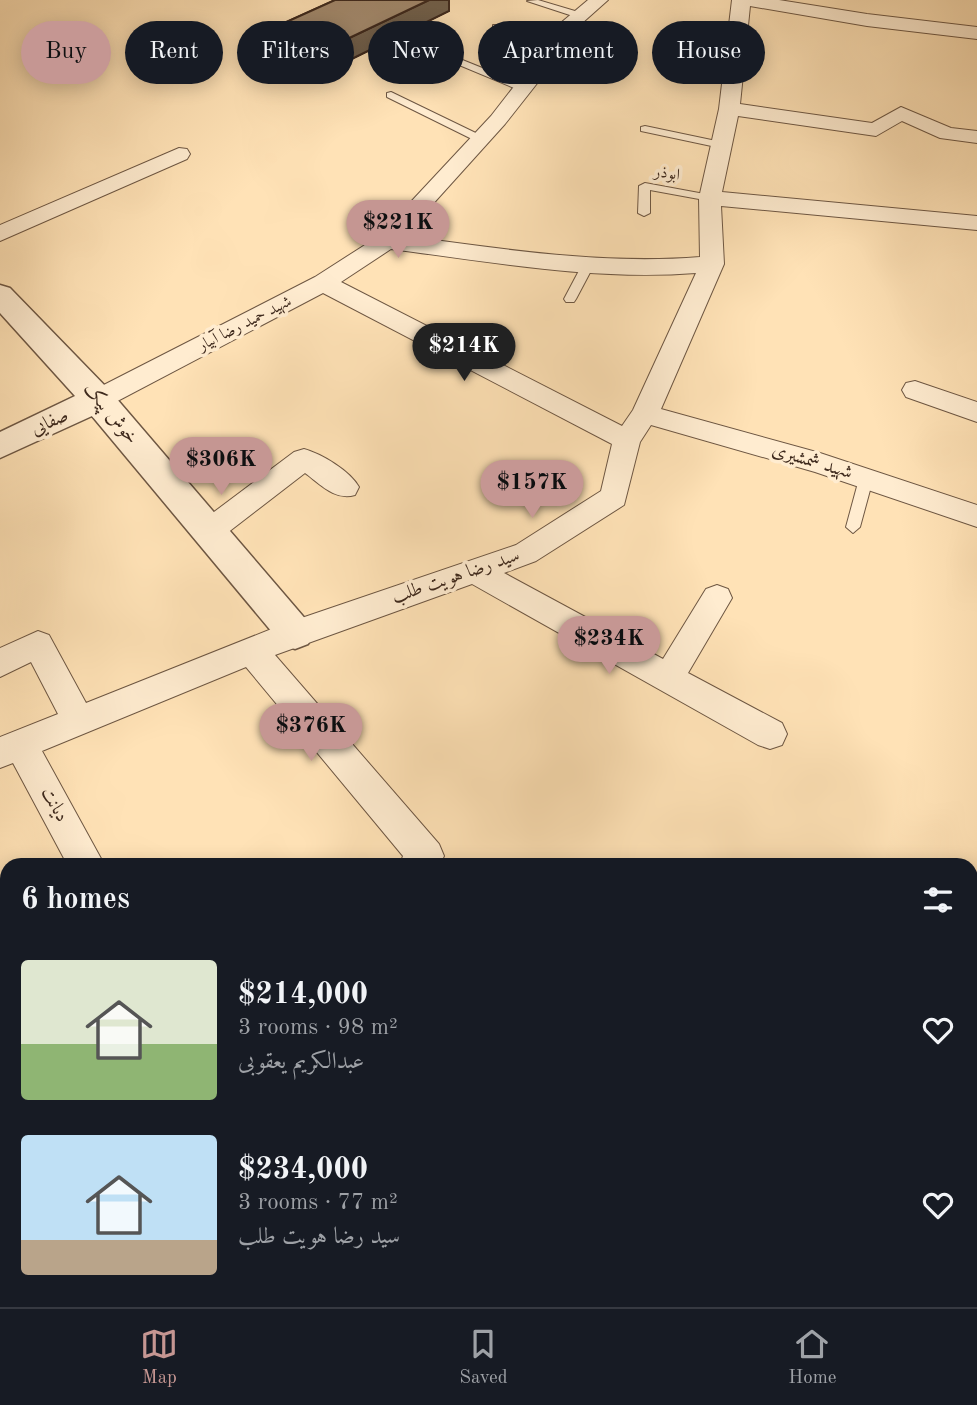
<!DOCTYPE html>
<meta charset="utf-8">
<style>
body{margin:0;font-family:"Old Standard TT",Amiri,serif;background:#20242c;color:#f1f3f6;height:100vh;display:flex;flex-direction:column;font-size:26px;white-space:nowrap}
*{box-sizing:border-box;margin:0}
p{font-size:23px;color:#9ea1a6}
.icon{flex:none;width:38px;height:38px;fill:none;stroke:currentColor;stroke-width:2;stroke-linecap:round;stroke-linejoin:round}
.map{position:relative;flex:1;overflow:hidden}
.drawer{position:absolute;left:0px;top:858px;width:978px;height:450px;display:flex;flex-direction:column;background:#171b24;border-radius:21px 21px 0 0;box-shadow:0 4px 18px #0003}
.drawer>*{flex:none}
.hud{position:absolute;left:21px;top:21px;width:936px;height:63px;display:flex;gap:14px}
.price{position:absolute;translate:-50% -60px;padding:0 16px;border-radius:24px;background:#c59692;color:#111;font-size:23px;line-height:46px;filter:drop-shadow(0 2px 4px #0008)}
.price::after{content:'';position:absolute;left:50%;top:42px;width:21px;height:16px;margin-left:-10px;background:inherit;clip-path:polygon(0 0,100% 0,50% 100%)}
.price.selected{background:#222;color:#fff}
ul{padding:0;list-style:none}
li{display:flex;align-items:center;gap:21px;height:175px;padding:0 21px}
li span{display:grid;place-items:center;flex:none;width:196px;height:140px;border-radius:7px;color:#555}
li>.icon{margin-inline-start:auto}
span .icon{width:84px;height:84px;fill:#fffc;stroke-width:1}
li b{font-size:30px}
h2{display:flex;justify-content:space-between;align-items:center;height:84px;padding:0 21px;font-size:30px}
.tag{padding:0 24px;border-radius:32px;background:#171b24;box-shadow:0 4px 18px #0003;font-size:24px;line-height:63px}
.tag.selected{background:#c59692;color:#111}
.tabs{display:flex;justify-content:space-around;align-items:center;height:98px;border-top:2px solid #363941;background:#171b24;font-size:19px;color:#9ea1a6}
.tabs a{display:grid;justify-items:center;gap:4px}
.tabs .selected{color:#c59692}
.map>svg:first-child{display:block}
</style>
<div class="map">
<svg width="977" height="1307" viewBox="0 0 977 1307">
<rect width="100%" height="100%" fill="#ffe2b6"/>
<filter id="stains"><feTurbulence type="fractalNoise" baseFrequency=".00286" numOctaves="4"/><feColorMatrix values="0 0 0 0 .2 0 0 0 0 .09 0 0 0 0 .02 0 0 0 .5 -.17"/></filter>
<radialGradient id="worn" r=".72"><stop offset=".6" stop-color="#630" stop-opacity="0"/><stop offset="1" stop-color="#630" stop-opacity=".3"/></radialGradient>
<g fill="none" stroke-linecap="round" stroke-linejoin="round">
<g stroke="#6e5743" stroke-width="2">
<path id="service" d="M 538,0 L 585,14 L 587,16 L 579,18 L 527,1 Z
M 493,25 L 499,25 L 539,70 L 539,74 L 533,74 L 493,29 Z
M 683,46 L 734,56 L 739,59 L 734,62 L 680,51 L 680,47 Z
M 455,57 L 527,86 L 528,88 L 519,90 L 452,62 L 450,60 Z
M 391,92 L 484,137 L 485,139 L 476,141 L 387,97 L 387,93 Z
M 645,126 L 721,142 L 726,145 L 721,148 L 641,131 L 641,127 Z
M 645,183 L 710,195 L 716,198 L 710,201 L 650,190 L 650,213 L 644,216 L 638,213 L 639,186 Z
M 588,261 L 594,265 L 576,299 L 574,302 L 566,302 L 564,299 L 582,265 Z
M 866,474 L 873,479 L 860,527 L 853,533 L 846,527 L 859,479 Z"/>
</g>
<g stroke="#6e5743" stroke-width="2">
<path id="minor" d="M 588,0 L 608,0 L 553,49 L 546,72 L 505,124 L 404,236 C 503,249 601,265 700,257 L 699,198 L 719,109 L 732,0 L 779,0 L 867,14 L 977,27 L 977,39 L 867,26 L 750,6 L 740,104 L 872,123 L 901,107 L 951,128 L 977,131 L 977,143 L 940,138 L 902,121 L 876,136 L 738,116 L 722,192 L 977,216 L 977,230 L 721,206 L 724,264 L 661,409 L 820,453 L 977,505 L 977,527 L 815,472 L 651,425 L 640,442 L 624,505 L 536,561 L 504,573 L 663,659 L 706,589 L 717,585 L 728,589 L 732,598 L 688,673 L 782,723 L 787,734 L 782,745 L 770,749 L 758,745 L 472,584 L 275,655 L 439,844 L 444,856 L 440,864 L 400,864 L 403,856 L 246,667 L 42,751 L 104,864 L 67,864 L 13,763 L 0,768 L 0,737 L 58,714 L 31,662 L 0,677 L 0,648 L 38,631 L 49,635 L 86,703 L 284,624 L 516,545 L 601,491 L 612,444 L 323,293 L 108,406 L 99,408 L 90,406 L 86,399 L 90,392 L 315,277 L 379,236 L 491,116 L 526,71 L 537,43 ZM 391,249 C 492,262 594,281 696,273 L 633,410 L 622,426 L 341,282 Z
M 179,148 L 187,149 L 190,154 L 187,159 L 0,241 L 0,225 Z
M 915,381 L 977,402 L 977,422 L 906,397 L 902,390 L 906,383 Z
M 304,449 C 322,454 350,471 359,487 L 355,495 C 335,501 320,484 305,473 L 222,537 L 212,540 L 202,537 L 198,529 L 202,521 L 294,452 Z
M 7,1045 L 7,1086 L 0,1089 L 0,1048 Z
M 243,1300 L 287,1300 L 289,1307 L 245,1307 Z
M 462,1300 L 508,1300 L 505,1307 L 460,1307 Z
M 737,1300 L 787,1300 L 789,1307 L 740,1307 Z"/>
</g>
<g stroke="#6e5743" stroke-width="3">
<path id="tertiary" d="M 0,285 L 10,288 L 110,391 L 308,622 L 314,633 L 308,644 L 295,649 L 282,644 L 92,416 L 0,458 L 0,432 L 75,396 L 0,313 Z"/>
</g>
<use href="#service" fill="#ffecd0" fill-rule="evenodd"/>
<use href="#minor" fill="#ffecd0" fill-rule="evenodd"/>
<use href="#tertiary" fill="#ffecd0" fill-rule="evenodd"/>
</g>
<path fill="#8b765e" stroke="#3e291d" stroke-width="2" d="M 335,0 L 449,0 L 449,11 L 309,80 L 266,54 L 262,33 Z"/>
<path fill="#71604c" stroke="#3e291d" stroke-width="2" d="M 429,0 L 449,0 L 449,11 L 309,80 L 305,59 Z"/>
<path fill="#a2896d" stroke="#3e291d" stroke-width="2" d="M 335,0 L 429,0 L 305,59 L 262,33 Z"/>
<g text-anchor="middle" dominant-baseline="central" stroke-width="7" stroke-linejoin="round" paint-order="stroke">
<g font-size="16" fill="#3e291d" stroke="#ffecd0">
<text transform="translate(667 174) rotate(8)">ابوذر</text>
<text transform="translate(245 324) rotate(-27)">شهید حمید رضا آبیار</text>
</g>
<g font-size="19" fill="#3e291d" stroke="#ffecd0">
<text transform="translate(110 414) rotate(50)">خوش پیک</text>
<text transform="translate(50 423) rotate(-25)">صفایی</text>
<text transform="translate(812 462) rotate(17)">شهید شمشیری</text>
<text transform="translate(456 577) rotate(-19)">سید رضا هویت طلب</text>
<text transform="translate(54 805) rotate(61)">دیانت</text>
</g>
</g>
<rect width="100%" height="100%" filter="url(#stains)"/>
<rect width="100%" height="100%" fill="url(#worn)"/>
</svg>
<b class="price" style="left:398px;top:260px">$221K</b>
<b class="price selected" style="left:464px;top:383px">$214K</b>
<b class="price" style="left:221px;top:497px">$306K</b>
<b class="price" style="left:532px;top:520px">$157K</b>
<b class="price" style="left:609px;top:676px">$234K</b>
<b class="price" style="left:311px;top:763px">$376K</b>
<div class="hud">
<a class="tag selected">Buy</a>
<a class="tag">Rent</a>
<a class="tag">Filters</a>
<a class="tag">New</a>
<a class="tag">Apartment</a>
<a class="tag">House</a>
</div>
<section class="drawer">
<h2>6 homes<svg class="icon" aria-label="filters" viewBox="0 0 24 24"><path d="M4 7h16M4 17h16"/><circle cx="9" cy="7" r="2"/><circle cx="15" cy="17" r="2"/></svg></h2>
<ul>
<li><span style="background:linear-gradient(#dfe7d0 60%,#8fb573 0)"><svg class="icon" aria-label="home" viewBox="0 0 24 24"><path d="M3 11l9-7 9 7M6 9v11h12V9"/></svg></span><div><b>$214,000</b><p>3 rooms · 98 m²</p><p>عبدالکریم یعقوبی</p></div><svg class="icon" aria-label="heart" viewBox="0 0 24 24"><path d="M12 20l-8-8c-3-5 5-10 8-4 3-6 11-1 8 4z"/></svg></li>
<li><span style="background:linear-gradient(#bfe0f5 75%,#b9a48a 0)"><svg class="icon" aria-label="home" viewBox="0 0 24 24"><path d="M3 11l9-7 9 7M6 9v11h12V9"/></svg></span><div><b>$234,000</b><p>3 rooms · 77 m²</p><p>سید رضا هویت طلب</p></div><svg class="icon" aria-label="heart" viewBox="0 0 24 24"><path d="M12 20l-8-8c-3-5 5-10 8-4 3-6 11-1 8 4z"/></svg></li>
</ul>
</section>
</div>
<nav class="tabs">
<a class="selected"><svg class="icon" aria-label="map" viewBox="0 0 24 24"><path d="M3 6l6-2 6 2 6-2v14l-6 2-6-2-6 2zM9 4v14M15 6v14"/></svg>Map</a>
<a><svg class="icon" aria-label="saved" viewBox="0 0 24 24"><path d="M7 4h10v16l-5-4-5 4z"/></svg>Saved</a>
<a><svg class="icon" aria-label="home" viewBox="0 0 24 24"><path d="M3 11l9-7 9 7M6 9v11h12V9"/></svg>Home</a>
</nav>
